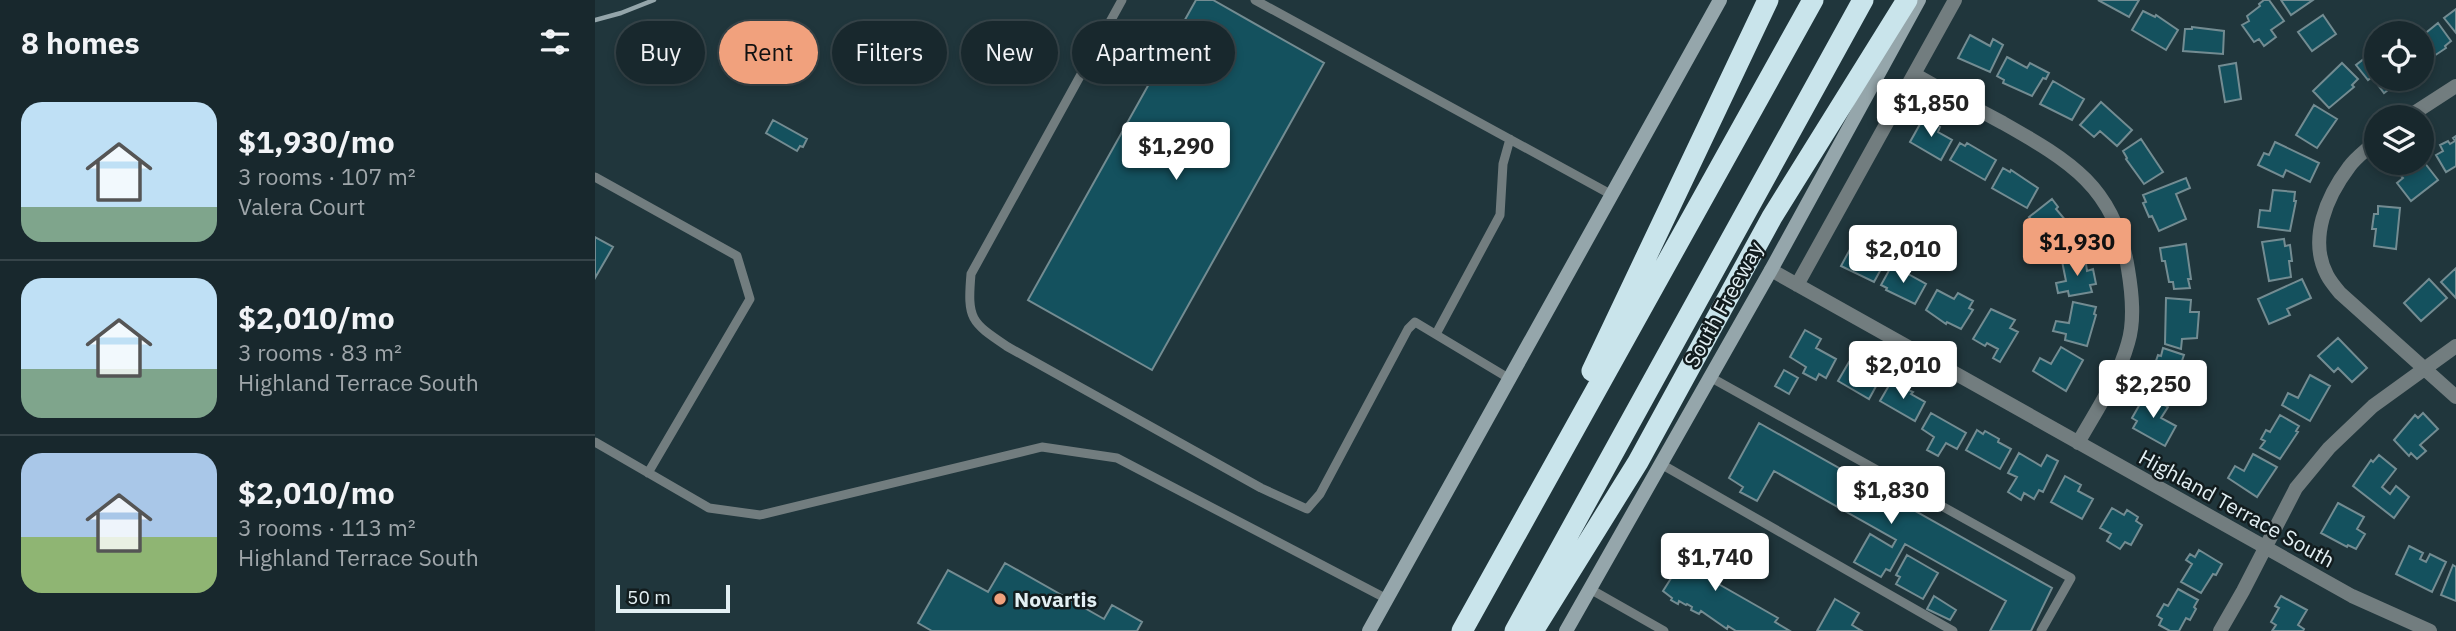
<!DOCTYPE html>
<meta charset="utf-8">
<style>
body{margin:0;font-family:"IBM Plex Sans",sans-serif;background:#213035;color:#f1f3f6;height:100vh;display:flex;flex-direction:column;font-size:26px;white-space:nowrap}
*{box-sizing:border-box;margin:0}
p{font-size:23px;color:#9fa6aa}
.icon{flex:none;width:38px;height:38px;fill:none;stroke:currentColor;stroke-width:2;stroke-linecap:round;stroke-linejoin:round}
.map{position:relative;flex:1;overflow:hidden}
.details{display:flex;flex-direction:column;background:#18282d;width:595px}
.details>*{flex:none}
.guide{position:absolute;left:21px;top:21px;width:665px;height:63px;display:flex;gap:14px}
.fabs{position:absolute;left:1769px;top:21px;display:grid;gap:14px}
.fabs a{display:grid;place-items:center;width:70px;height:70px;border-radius:50%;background:#18282d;box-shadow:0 4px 10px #0003,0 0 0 2px #364449;font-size:35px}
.scale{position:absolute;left:21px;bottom:18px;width:114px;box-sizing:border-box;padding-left:7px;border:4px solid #e2eff3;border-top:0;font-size:19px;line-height:24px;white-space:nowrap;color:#e2eff3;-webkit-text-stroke:5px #121c1e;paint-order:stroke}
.price{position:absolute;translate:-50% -60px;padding:0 16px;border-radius:7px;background:#fff;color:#222;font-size:23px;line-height:46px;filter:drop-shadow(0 2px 4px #0008)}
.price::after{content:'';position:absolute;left:50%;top:42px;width:21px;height:16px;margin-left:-10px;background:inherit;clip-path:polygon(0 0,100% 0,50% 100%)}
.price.on{background:#f1a17d;color:#111}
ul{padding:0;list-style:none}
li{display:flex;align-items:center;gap:21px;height:175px;padding:0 21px}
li+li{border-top:2px solid #364449}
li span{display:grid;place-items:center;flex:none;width:196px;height:140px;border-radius:21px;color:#555}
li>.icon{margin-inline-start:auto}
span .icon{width:84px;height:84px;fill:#fffc;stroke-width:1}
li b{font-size:30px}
h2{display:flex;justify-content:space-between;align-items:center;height:84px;padding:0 21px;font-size:30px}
.tag{padding:0 24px;border-radius:32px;background:#18282d;box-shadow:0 4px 10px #0003,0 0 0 2px #364449;font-size:24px;line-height:63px}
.tag.on{background:#f1a17d;color:#111}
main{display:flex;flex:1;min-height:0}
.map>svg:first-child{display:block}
</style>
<main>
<section class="details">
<h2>8 homes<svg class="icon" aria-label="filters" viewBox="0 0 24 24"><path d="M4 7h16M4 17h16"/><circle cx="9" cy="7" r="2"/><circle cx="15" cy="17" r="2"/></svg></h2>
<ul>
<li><span style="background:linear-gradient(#bfe0f5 75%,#7fa58c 0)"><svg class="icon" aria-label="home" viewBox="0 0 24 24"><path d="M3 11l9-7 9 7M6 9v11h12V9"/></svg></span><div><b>$1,930/mo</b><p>3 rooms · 107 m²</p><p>Valera Court</p></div></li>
<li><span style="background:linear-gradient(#bfe0f5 65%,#7fa58c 0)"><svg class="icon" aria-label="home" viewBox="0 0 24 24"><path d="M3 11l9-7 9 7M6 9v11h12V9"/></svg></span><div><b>$2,010/mo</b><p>3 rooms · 83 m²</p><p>Highland Terrace South</p></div></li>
<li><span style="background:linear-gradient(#a9c7e8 60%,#8fb573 0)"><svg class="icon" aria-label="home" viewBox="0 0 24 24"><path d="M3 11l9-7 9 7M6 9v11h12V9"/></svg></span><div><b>$2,010/mo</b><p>3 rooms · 113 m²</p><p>Highland Terrace South</p></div></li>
</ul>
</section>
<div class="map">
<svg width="1861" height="631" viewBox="0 0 1861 631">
<rect width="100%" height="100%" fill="#20363c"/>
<path fill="#14515e" stroke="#738c92" stroke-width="2" d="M 601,0 L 618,0 L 729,63 L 557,370 L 433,300 Z
M 1503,0 L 1544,0 L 1534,17 Z
M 1669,0 L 1674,0 L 1689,21 L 1676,30 L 1681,37 L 1669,46 L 1664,39 L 1659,42 L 1647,25 L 1654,21 L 1652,16 L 1665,6 L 1664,4 Z
M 1686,0 L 1718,0 L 1696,15 Z
M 1861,9 L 1861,33 L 1849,18 Z
M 1548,11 L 1560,17 L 1561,15 L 1583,30 L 1571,50 L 1537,30 Z
M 1728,15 L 1741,34 L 1717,51 L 1703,32 Z
M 1843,23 L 1856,41 L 1850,46 L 1851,48 L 1827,64 L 1827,36 Z
M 1597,27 L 1629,31 L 1628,54 L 1588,51 L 1590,29 L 1597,29 Z
M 1375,35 L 1395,46 L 1398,39 L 1408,45 L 1395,72 L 1363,58 Z
M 1779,51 L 1782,54 L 1782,79 L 1813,79 L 1799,90 L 1797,87 L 1789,93 L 1777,77 L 1773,80 L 1761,65 Z
M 1412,57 L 1432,68 L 1435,63 L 1454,73 L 1451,79 L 1448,78 L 1437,96 L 1408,83 L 1409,80 L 1402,76 Z
M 1641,63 L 1646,99 L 1630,102 L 1624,66 Z
M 1747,63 L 1763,79 L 1757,85 L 1759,87 L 1734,108 L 1718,91 Z
M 1458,81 L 1489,99 L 1477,120 L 1445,104 Z
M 1506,102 L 1537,130 L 1522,146 L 1505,131 L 1499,137 L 1485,125 Z
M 1719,105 L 1742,119 L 1722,148 L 1701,135 Z
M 1329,117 L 1345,127 L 1343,132 L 1357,140 L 1346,160 L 1315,142 Z
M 178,120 L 212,139 L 208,147 L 205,146 L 202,151 L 171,133 Z
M 1861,136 L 1861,166 L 1851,172 L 1841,155 L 1848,151 L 1845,145 L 1853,141 L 1855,144 L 1860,141 L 1858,138 Z
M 1546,139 L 1568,172 L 1549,184 L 1531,159 L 1532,158 L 1528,151 Z
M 1680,142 L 1724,163 L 1715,182 L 1691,170 L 1688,177 L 1663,165 L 1669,153 L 1674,155 Z
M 1365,143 L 1370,146 L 1372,143 L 1401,160 L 1390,180 L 1355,160 Z
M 1829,162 L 1843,180 L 1816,201 L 1802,183 L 1808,178 L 1804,174 L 1814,165 L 1818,170 Z
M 1408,168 L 1415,172 L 1416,170 L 1443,188 L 1432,208 L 1397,188 Z
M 1591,178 L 1595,188 L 1581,194 L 1591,219 L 1564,231 L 1557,216 L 1554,217 L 1548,203 L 1551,202 L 1548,195 Z
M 1678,190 L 1700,192 L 1699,201 L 1701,201 L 1695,231 L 1663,227 L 1665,210 L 1675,211 Z
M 1457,199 L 1463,207 L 1461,209 L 1471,221 L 1474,219 L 1479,225 L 1456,244 L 1452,239 L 1440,249 L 1432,239 L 1445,229 L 1434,217 Z
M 1783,206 L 1805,208 L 1801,249 L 1779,246 L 1781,229 L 1777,229 L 1779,214 L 1783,214 Z
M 0,237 L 18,247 L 0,278 Z
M 1689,239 L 1690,246 L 1695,245 L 1697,261 L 1694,261 L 1696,277 L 1674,281 L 1667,242 Z
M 1259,242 L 1291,260 L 1279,282 L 1246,266 Z
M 1591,244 L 1596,279 L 1593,279 L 1595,288 L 1579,289 L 1578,282 L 1574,282 L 1570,261 L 1567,261 L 1565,248 Z
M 1490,257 L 1492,271 L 1498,269 L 1501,284 L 1495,285 L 1497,292 L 1474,296 L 1473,291 L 1463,293 L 1461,283 L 1471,281 L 1467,261 Z
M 1297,265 L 1331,284 L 1320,304 L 1291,290 L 1292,288 L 1286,285 Z
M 1861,268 L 1861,298 L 1846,282 Z
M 1707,279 L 1716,298 L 1692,309 L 1695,315 L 1674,324 L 1663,299 Z
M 1834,279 L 1852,298 L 1826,321 L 1809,303 Z
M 1342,290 L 1359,299 L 1363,293 L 1378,301 L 1374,308 L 1378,310 L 1366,329 L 1352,322 L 1351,324 L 1331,310 Z
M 1571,298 L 1596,300 L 1595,312 L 1604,312 L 1602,338 L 1587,339 L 1586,349 L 1570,344 Z
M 1478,302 L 1501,307 L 1499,314 L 1501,315 L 1492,346 L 1470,340 L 1471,334 L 1458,331 L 1461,321 L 1474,323 Z
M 1396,309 L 1420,320 L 1415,328 L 1423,332 L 1405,362 L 1398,358 L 1403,349 L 1392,343 L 1390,346 L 1378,339 Z
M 1210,330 L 1226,339 L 1221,348 L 1241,359 L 1231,378 L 1224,374 L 1221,380 L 1208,373 L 1211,367 L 1195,357 Z
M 1743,338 L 1772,368 L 1757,382 L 1743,368 L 1739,372 L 1723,356 Z
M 1466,347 L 1488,360 L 1471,391 L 1438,371 L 1445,358 L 1456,364 Z
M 1568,348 L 1589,355 L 1576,392 L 1553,384 L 1563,355 L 1566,356 Z
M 1254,362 L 1267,368 L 1269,364 L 1280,370 L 1277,375 L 1285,379 L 1274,399 L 1243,381 Z
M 1189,370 L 1203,378 L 1194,394 L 1180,386 Z
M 1715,375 L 1735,386 L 1715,421 L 1687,405 L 1693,393 L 1703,398 Z
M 1296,382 L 1318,392 L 1316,394 L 1330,402 L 1320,421 L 1285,401 Z
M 1547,393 L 1573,407 L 1566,418 L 1581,426 L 1570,446 L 1538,428 L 1542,421 L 1537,418 L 1545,404 L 1542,402 Z
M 1336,413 L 1371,433 L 1362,449 L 1351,443 L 1343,456 L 1332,450 L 1339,437 L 1327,429 Z
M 1828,413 L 1843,429 L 1825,445 L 1831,451 L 1822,459 L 1816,453 L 1814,456 L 1799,440 L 1820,415 L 1823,418 Z
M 1685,415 L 1704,426 L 1701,431 L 1703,432 L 1685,459 L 1665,448 L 1670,441 L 1666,439 L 1671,430 L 1675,432 Z
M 1164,423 L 1457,588 L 1436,631 L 1395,631 L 1411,601 L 1310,544 L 1295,571 L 1291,569 L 1286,577 L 1259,562 L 1275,534 L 1297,547 L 1301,540 L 1179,471 L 1162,501 L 1145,492 L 1148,487 L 1134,478 Z
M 1382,430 L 1388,434 L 1390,431 L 1404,439 L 1403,442 L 1416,449 L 1405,469 L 1371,450 Z
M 1424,453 L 1446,466 L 1452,455 L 1463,461 L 1448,492 L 1444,490 L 1439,499 L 1429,493 L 1426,500 L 1413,492 L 1422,477 L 1413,473 Z
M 1658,454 L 1682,467 L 1662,497 L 1633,478 L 1640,466 L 1649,471 Z
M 1784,455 L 1801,469 L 1787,487 L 1795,494 L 1801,486 L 1814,497 L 1799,518 L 1758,486 L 1776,460 L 1778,462 Z
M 1470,476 L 1486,485 L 1483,491 L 1498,499 L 1487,519 L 1456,502 Z
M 1743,503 L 1769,517 L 1762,529 L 1770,534 L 1761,549 L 1753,545 L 1752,547 L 1726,533 Z
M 1517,508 L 1529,515 L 1532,510 L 1543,517 L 1541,521 L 1547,525 L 1536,545 L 1530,542 L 1525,549 L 1512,541 L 1516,534 L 1505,528 Z
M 1102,535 L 1124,548 L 1117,561 L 1122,564 L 1113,578 L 1183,618 L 1180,622 L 1195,631 L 1141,631 L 1133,626 L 1132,629 L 1106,611 L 1104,614 L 1096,610 L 1097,607 L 1092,604 L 1091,605 L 1084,601 L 1083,604 L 1076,600 L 1077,598 L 1068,591 L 1087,561 L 1085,560 L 1094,544 L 1096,545 Z
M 1814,546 L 1828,553 L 1825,559 L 1831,562 L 1835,554 L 1851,562 L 1837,592 L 1801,574 Z
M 1604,550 L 1627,564 L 1621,575 L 1618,574 L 1606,593 L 1586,582 L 1597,564 L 1591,560 L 1595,554 L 1600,557 Z
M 1312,555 L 1343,573 L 1328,599 L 1301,584 L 1305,577 L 1301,575 Z
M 410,563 L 509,619 L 517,605 L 547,622 L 542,631 L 337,631 L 323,623 L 353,570 L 393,592 Z
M 1858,565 L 1861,567 L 1861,601 L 1846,595 Z
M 1583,589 L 1603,600 L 1599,607 L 1601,609 L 1595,620 L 1591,618 L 1584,631 L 1575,631 L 1564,625 L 1567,619 L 1562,616 L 1569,604 L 1573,606 Z
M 1339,596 L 1361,610 L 1355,620 L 1332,609 Z
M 1686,596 L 1712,610 L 1703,625 L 1709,629 L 1708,631 L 1677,631 L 1681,625 L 1676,622 L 1684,608 L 1680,606 Z
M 1240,599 L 1264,613 L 1257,625 L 1267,631 L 1222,631 Z"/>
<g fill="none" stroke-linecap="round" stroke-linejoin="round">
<path stroke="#727d7f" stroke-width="9" d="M 527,0 L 376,274 C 372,320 376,322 413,347 L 666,488 L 712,509 L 725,494 L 813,329 L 820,322 L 915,379
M 660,0 L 1017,195
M 0,177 L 142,256 L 155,299 L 53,473
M 841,334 L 905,215 L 908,164 L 915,139
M 1115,377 L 1476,578 L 1446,631
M 0,442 L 114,508 L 165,515 L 447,447 L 522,458 L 792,599
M 1066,464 L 1358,631
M 995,589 L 1069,631"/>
<path stroke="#727d7f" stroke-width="14" d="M 1319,74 C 1349,91 1378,107 1408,123 C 1475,161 1520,187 1533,269 C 1537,293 1540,320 1533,343 C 1523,379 1501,411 1483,443
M 1813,117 L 1861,86
M 1782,140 C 1773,149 1761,157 1754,167 C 1732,196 1713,239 1732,275 C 1735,281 1740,287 1745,293 L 1861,397
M 1176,270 L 1757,596 L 1835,631
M 1202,285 L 1360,0
M 1625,631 L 1648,591 L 1701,488 L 1734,448 L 1778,406 L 1861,346"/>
<path stroke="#95a6ab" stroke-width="14" d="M 774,631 L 1125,0
M 971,631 L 1176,270 L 1324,0"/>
<path stroke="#c9e4eb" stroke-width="21" d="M 997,371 L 1173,0
M 867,631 L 1218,0
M 920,631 L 1268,0
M 938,631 L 1043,462 L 1177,217 L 1312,0"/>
<path stroke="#94a5aa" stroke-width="4.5" d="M 0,20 L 26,13 L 59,0"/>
</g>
<circle fill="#f1a17d" stroke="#121c1e" stroke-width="2.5" cx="405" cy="599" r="7"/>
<g text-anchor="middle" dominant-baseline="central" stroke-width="5" stroke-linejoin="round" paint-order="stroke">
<g font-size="21" fill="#e2eff3" stroke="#121c1e">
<text transform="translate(1128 304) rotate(-61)">South Freeway</text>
<text transform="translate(1642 508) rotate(29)">Highland Terrace South</text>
</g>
<g font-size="21" font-weight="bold" fill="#e2eff3" stroke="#121c1e" text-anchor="start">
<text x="419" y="599">Novartis</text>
</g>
</g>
</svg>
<div class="fabs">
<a><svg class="icon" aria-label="locate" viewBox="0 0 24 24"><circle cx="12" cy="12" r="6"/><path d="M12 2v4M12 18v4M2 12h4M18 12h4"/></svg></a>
<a><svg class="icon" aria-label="layers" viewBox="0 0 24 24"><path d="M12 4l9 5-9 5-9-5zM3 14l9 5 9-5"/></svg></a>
</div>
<div class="scale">50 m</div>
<b class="price" style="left:1336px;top:139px">$1,850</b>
<b class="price" style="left:581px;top:182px">$1,290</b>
<b class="price on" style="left:1482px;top:278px">$1,930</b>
<b class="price" style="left:1308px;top:285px">$2,010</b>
<b class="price" style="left:1308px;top:401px">$2,010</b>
<b class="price" style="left:1558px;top:420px">$2,250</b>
<b class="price" style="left:1296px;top:526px">$1,830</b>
<b class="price" style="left:1120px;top:593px">$1,740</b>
<div class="guide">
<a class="tag">Buy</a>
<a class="tag on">Rent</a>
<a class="tag">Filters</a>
<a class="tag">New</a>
<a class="tag">Apartment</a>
</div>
</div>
</main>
